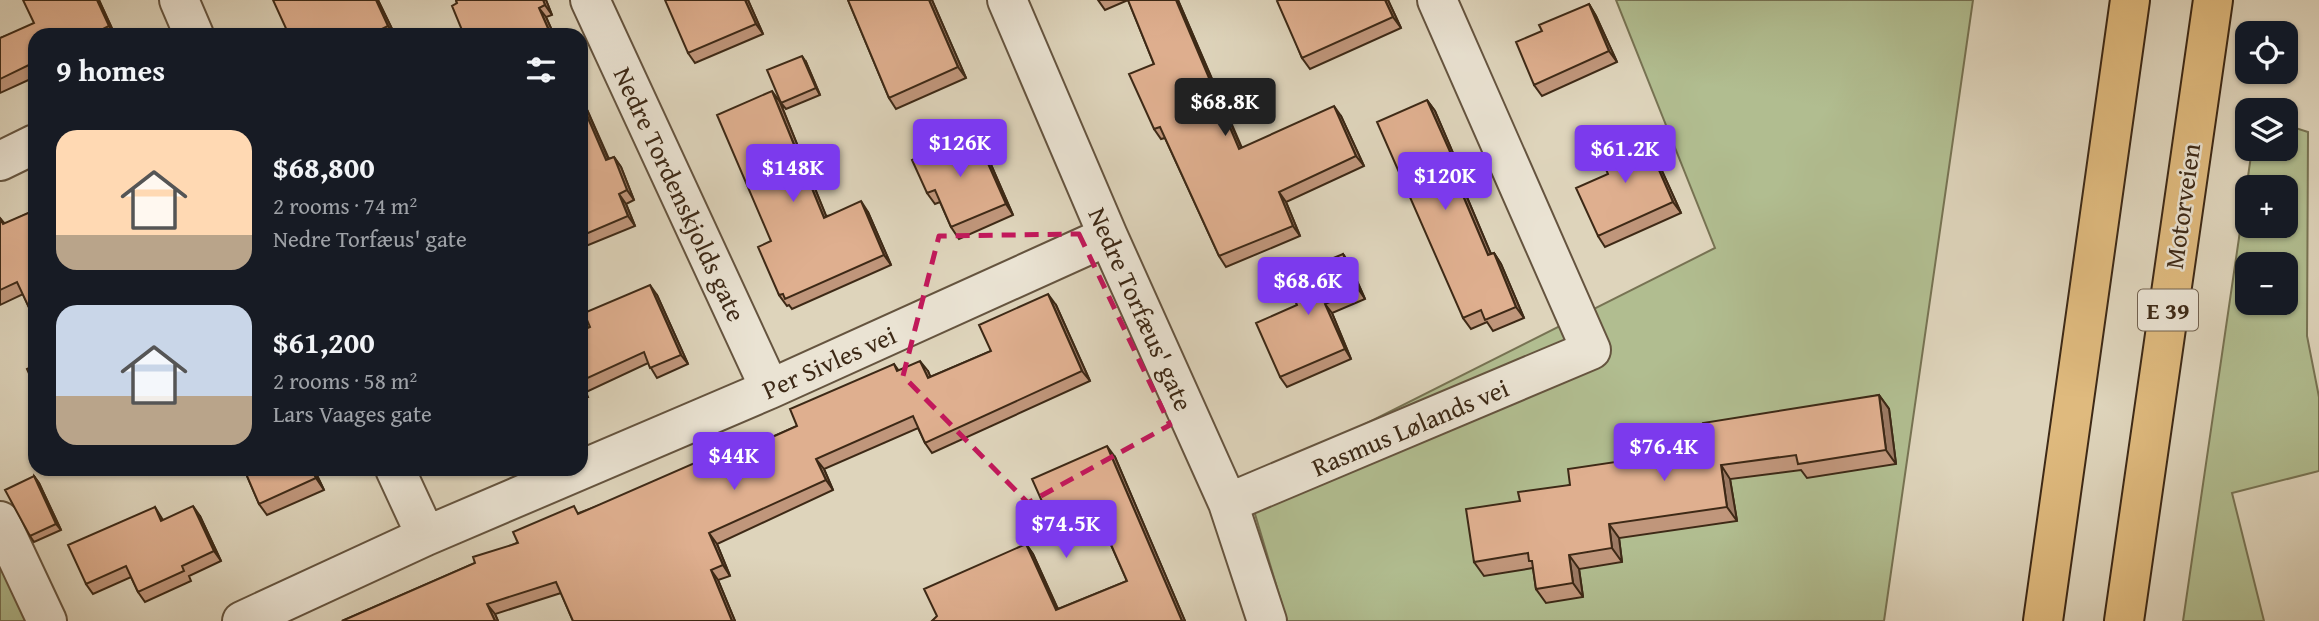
<!DOCTYPE html>
<meta charset="utf-8">
<style>
body{margin:0;font-family:"Gentium Book Plus",serif;background:#20242c;color:#f1f3f6;height:100vh;display:flex;flex-direction:column;font-size:26px;white-space:nowrap}
*{box-sizing:border-box;margin:0}
p{font-size:23px;color:#9ea1a6}
.icon{flex:none;width:38px;height:38px;fill:none;stroke:currentColor;stroke-width:2;stroke-linecap:round;stroke-linejoin:round}
.map{position:relative;flex:1;overflow:hidden}
.side{position:absolute;left:28px;top:28px;width:560px;height:448px;display:flex;flex-direction:column;background:#171b24;border-radius:21px;box-shadow:0 2px 5px #0004}
.side>*{flex:none}
.fabs{position:absolute;left:2235px;top:21px;display:grid;gap:14px}
.fabs a{display:grid;place-items:center;width:63px;height:63px;border-radius:14px;background:#171b24;box-shadow:0 2px 5px #0004;font-size:35px}
.price{position:absolute;translate:-50% -60px;padding:0 16px;border-radius:7px;background:#7c3aed;color:#fff;font-size:23px;line-height:46px;filter:drop-shadow(0 2px 4px #0008)}
.price::after{content:'';position:absolute;left:50%;top:42px;width:21px;height:16px;margin-left:-10px;background:inherit;clip-path:polygon(0 0,100% 0,50% 100%)}
.price.active{background:#222;color:#fff}
ul{padding:0;list-style:none}
li{display:flex;align-items:center;gap:21px;height:175px;padding:0 28px}
li span{display:grid;place-items:center;flex:none;width:196px;height:140px;border-radius:21px;color:#555}
li>.icon{margin-inline-start:auto}
span .icon{width:84px;height:84px;fill:#fffc;stroke-width:1}
li b{font-size:30px}
h2{display:flex;justify-content:space-between;align-items:center;height:84px;padding:0 28px;font-size:30px}
.map>svg:first-child{display:block}
</style>
<div class="map">
<svg width="2319" height="621" viewBox="0 0 2319 621">
<rect width="100%" height="100%" fill="#ded4bb"/>
<filter id="stains"><feTurbulence type="fractalNoise" baseFrequency=".00286" numOctaves="4"/><feColorMatrix values="0 0 0 0 .2 0 0 0 0 .09 0 0 0 0 .02 0 0 0 .5 -.17"/></filter>
<radialGradient id="worn" r=".72"><stop offset=".6" stop-color="#630" stop-opacity="0"/><stop offset="1" stop-color="#630" stop-opacity=".3"/></radialGradient>
<path fill="#b1bd90" stroke="#777353" stroke-width="2" fill-rule="evenodd" d="M 1616,0 L 1973,0 L 1884,621 L 1287,621 L 1246,484 L 1715,248 Z
M 2286,125 L 2308,132 L 2307,336 L 2319,397 L 2319,471 L 2232,493 L 2264,621 L 2183,621 L 2252,149 L 2286,149 ZM 2247,187 L 2286,187 L 2286,226 L 2247,226 ZM 2286,264 L 2286,303 L 2247,303 L 2247,264 Z
M 0,548 L 36,621 L 0,621 Z"/>
<g fill="none" stroke-linecap="round" stroke-linejoin="round">
<g stroke="#65543f" stroke-width="42">
<path id="street" d="M 179,0 L 194,35
M 590,0 L 770,389
M 1007,0 L 1108,236 L 1228,503 L 1267,621
M 0,161 L 35,144
M 395,469 L 426,536
M 1228,503 L 1591,350 L 1437,0
M 0,521 L 47,621
M 242,621 L 426,536 L 770,389 L 1108,236"/>
</g>
<g stroke="#3d2916" stroke-width="42">
<path id="highway" d="M 2043,621 L 2130,0
M 2124,621 L 2213,0"/>
</g>
<use href="#street" stroke="#eae3d3" stroke-width="38"/>
<use href="#highway" stroke="#dfba7e" stroke-width="38"/>
</g>
<path fill="#c0967b" stroke="#3d2916" stroke-width="2" d="M 99,0 L 115,35 L 35,35 L 35,77 L 0,93 L 0,38 Z
M 378,0 L 395,35 L 289,35 Z
M 456,0 L 546,0 L 552,15 L 546,17 L 554,35 L 464,35 Z
M 748,0 L 763,34 L 695,63 L 688,53 Z
M 848,0 L 932,0 L 966,78 L 896,109 L 889,98 Z
M 1098,0 L 1128,0 L 1105,10 Z
M 1128,0 L 1178,0 L 1242,148 L 1341,116 L 1364,166 L 1286,202 L 1300,236 L 1226,267 L 1219,256 L 1165,138 L 1161,139 L 1154,129 L 1154,64 Z
M 1279,0 L 1388,0 L 1401,28 L 1310,69 L 1302,58 Z
M 1589,4 L 1596,16 L 1617,62 L 1542,96 L 1534,85 L 1542,31 Z
M 806,62 L 820,95 L 786,109 L 781,103 Z
M 581,96 L 609,159 L 614,157 L 621,167 L 634,200 L 626,204 L 635,226 L 581,248 Z
M 1427,100 L 1435,111 L 1462,174 L 1458,176 L 1491,254 L 1494,253 L 1501,264 L 1524,318 L 1493,331 L 1487,322 L 1471,329 L 1463,318 Z
M 780,102 L 826,216 L 868,212 L 891,265 L 792,309 L 789,305 L 787,306 L 779,295 L 771,241 Z
M 1648,140 L 1681,213 L 1605,247 L 1598,236 L 1608,174 Z
M 982,144 L 1013,215 L 959,239 L 951,227 L 940,202 L 935,204 L 927,193 Z
M 35,210 L 35,319 L 32,314 L 23,294 L 0,305 L 0,218 L 5,224 Z
M 1343,254 L 1349,263 L 1365,299 L 1332,313 L 1351,359 L 1287,387 L 1280,377 L 1297,305 Z
M 657,295 L 688,364 L 657,378 L 648,363 L 586,392 L 588,397 L 581,399 L 581,331 Z
M 1056,305 L 1090,381 L 932,453 L 925,443 L 918,428 L 824,469 L 833,490 L 717,544 L 730,576 L 718,580 L 735,621 L 573,621 L 561,593 L 495,614 L 498,621 L 342,621 L 475,563 L 579,513 L 726,457 L 797,426 L 894,364 L 899,371 L 928,371 L 930,377 L 991,351 Z
M 1879,395 L 1889,409 L 1896,464 L 1807,478 L 1801,470 L 1730,479 L 1737,521 L 1619,538 L 1622,562 L 1579,569 L 1583,597 L 1546,603 L 1536,589 L 1533,568 L 1484,576 L 1474,562 L 1520,501 L 1663,455 L 1704,430 Z
M 1115,457 L 1185,621 L 932,621 L 1026,544 L 1033,554 L 1058,609 L 1127,581 L 1100,520 L 1060,537 L 1053,526 Z
M 244,469 L 314,469 L 324,490 L 267,515 L 259,504 Z
M 34,476 L 39,483 L 61,530 L 34,542 L 30,536 Z
M 155,507 L 163,520 L 200,516 L 221,561 L 189,576 L 191,581 L 145,602 L 138,592 L 131,577 L 93,594 L 86,584 Z"/>
<path fill="#9c7a64" stroke="#3d2916" stroke-width="2" d="M 97,0 L 99,0 L 115,35 L 109,26 Z
M 376,0 L 378,0 L 395,35 L 388,26 Z
M 543,0 L 546,0 L 552,15 L 545,5 Z
M 745,0 L 748,0 L 763,34 L 756,24 Z
M 929,0 L 932,0 L 966,78 L 958,67 Z
M 1176,0 L 1178,0 L 1246,159 L 1239,149 Z
M 1385,0 L 1388,0 L 1401,28 L 1393,17 Z
M 1589,4 L 1596,16 L 1617,62 L 1609,51 Z
M 539,8 L 546,17 L 554,35 L 551,35 Z
M 802,56 L 806,62 L 820,95 L 816,88 Z
M 772,91 L 780,102 L 831,228 L 824,218 Z
M 581,96 L 613,170 L 606,160 L 581,102 Z
M 1427,100 L 1435,111 L 1462,174 L 1455,163 Z
M 1334,106 L 1341,116 L 1364,166 L 1356,156 Z
M 1641,129 L 1648,140 L 1681,213 L 1673,202 Z
M 974,132 L 982,144 L 1013,215 L 1006,204 Z
M 614,157 L 621,167 L 634,200 L 627,190 Z
M 1450,165 L 1458,176 L 1496,266 L 1488,255 Z
M 1279,192 L 1286,202 L 1300,236 L 1293,226 Z
M 619,194 L 626,204 L 635,226 L 628,216 Z
M 861,201 L 868,212 L 891,265 L 884,255 Z
M 1494,253 L 1501,264 L 1524,318 L 1516,307 Z
M 1343,254 L 1349,263 L 1365,299 L 1359,290 Z
M 650,285 L 657,295 L 688,364 L 681,355 Z
M 1048,294 L 1056,305 L 1090,381 L 1082,371 Z
M 1325,304 L 1332,313 L 1351,359 L 1345,349 Z
M 920,361 L 928,371 L 936,389 L 928,378 Z
M 1879,395 L 1889,409 L 1896,464 L 1886,450 Z
M 1107,446 L 1115,457 L 1185,621 L 1182,621 Z
M 816,459 L 824,469 L 833,490 L 826,480 Z
M 1721,465 L 1730,479 L 1737,521 L 1727,507 Z
M 311,469 L 314,469 L 324,490 L 316,478 Z
M 34,476 L 39,483 L 61,530 L 56,524 Z
M 193,506 L 200,516 L 221,561 L 214,551 Z
M 1609,524 L 1619,538 L 1622,562 L 1612,548 Z
M 709,533 L 717,544 L 730,576 L 723,565 Z
M 1026,544 L 1033,554 L 1063,621 L 1056,610 Z
M 1569,555 L 1579,569 L 1583,597 L 1573,583 Z
M 711,570 L 718,580 L 735,621 L 732,621 Z
M 487,604 L 495,614 L 498,621 L 495,621 Z"/>
<path fill="#dfaf8f" stroke="#3d2916" stroke-width="2" d="M 23,0 L 97,0 L 109,26 L 91,35 L 35,35 L 35,62 L 0,79 L 0,38 L 34,23 Z
M 273,0 L 376,0 L 388,26 L 370,35 L 289,35 Z
M 456,0 L 543,0 L 545,5 L 539,8 L 551,35 L 464,35 L 452,6 L 457,3 Z
M 665,0 L 745,0 L 756,24 L 688,53 Z
M 848,0 L 929,0 L 958,67 L 889,98 Z
M 1128,0 L 1176,0 L 1239,149 L 1334,106 L 1356,156 L 1279,192 L 1293,226 L 1219,256 L 1160,127 L 1154,129 L 1129,74 L 1154,64 Z
M 1279,0 L 1385,0 L 1393,17 L 1302,58 L 1277,1 Z
M 1589,4 L 1609,51 L 1534,85 L 1516,42 L 1542,31 L 1539,25 Z
M 802,56 L 816,88 L 781,103 L 767,70 Z
M 772,91 L 824,218 L 861,201 L 884,255 L 785,299 L 783,294 L 779,295 L 758,247 L 771,241 L 717,115 Z
M 1427,100 L 1455,163 L 1450,165 L 1488,255 L 1494,253 L 1516,307 L 1485,320 L 1481,310 L 1463,318 L 1377,122 Z
M 581,102 L 606,160 L 614,157 L 627,190 L 619,194 L 628,216 L 581,236 Z
M 1641,129 L 1673,202 L 1598,236 L 1576,188 L 1608,174 L 1597,148 Z
M 974,132 L 1006,204 L 951,227 L 935,190 L 927,193 L 912,160 Z
M 35,210 L 35,313 L 32,314 L 17,282 L 0,290 L 0,218 L 3,224 Z
M 1343,254 L 1359,290 L 1325,304 L 1345,349 L 1280,377 L 1256,323 L 1297,305 L 1285,278 Z
M 650,285 L 681,355 L 650,368 L 644,352 L 581,381 L 581,331 L 590,327 L 584,313 Z
M 1048,294 L 1082,371 L 925,443 L 913,416 L 816,459 L 826,480 L 709,533 L 723,565 L 711,570 L 732,621 L 573,621 L 556,582 L 487,604 L 495,621 L 342,621 L 475,563 L 473,557 L 518,543 L 513,532 L 574,506 L 578,514 L 722,451 L 725,458 L 797,426 L 790,409 L 894,364 L 897,371 L 920,361 L 928,378 L 991,351 L 979,325 Z
M 35,365 L 35,387 L 27,369 Z
M 1879,395 L 1886,450 L 1798,464 L 1796,455 L 1721,465 L 1727,507 L 1609,524 L 1612,548 L 1569,555 L 1573,583 L 1536,589 L 1532,561 L 1529,561 L 1528,553 L 1474,562 L 1466,509 L 1520,501 L 1518,492 L 1570,485 L 1568,469 L 1663,455 L 1660,437 L 1704,430 L 1703,423 Z
M 1107,446 L 1182,621 L 932,621 L 937,616 L 924,589 L 1026,544 L 1056,610 L 1127,581 L 1095,508 L 1053,526 L 1032,479 Z
M 244,469 L 311,469 L 316,478 L 259,504 Z
M 34,476 L 56,524 L 30,536 L 5,490 Z
M 193,506 L 214,551 L 182,566 L 184,571 L 138,592 L 126,566 L 86,584 L 68,545 L 155,507 L 161,521 Z"/>
<path fill="none" stroke="#c2185b" stroke-width="5" stroke-dasharray="14 9" stroke-linejoin="round" d="M 1079,234 L 1170,425 L 1028,503 L 903,376 L 939,236 Z"/>
<g text-anchor="middle" dominant-baseline="central" stroke-width="5" stroke-linejoin="round" paint-order="stroke">
<rect fill="#eae3d3" stroke="#71614f" stroke-width="2" x="2138" y="289.5" width="60" height="41" rx="5"/>
<g font-size="24" font-weight="bold" fill="#3d2916">
<text x="2168" y="310">E 39</text>
</g>
<g font-size="26" fill="#3d2916" stroke="#eae3d3">
<text transform="translate(680 194) rotate(65)">Nedre Tordenskjolds gate</text>
<text transform="translate(2182 206) rotate(-82)">Motorveien</text>
<text transform="translate(1141 309) rotate(66)">Nedre Torfæus' gate</text>
<text transform="translate(829 362) rotate(-24)">Per Sivles vei</text>
<text transform="translate(1410 427) rotate(-23)">Rasmus Lølands vei</text>
</g>
</g>
<rect width="100%" height="100%" filter="url(#stains)"/>
<rect width="100%" height="100%" fill="url(#worn)"/>
</svg>
<div class="fabs">
<a><svg class="icon" aria-label="locate" viewBox="0 0 24 24"><circle cx="12" cy="12" r="6"/><path d="M12 2v4M12 18v4M2 12h4M18 12h4"/></svg></a>
<a><svg class="icon" aria-label="layers" viewBox="0 0 24 24"><path d="M12 4l9 5-9 5-9-5zM3 14l9 5 9-5"/></svg></a>
<a>+</a>
<a>−</a>
</div>
<b class="price active" style="left:1225px;top:138px">$68.8K</b>
<b class="price" style="left:960px;top:179px">$126K</b>
<b class="price" style="left:1625px;top:185px">$61.2K</b>
<b class="price" style="left:793px;top:204px">$148K</b>
<b class="price" style="left:1445px;top:212px">$120K</b>
<b class="price" style="left:1308px;top:317px">$68.6K</b>
<b class="price" style="left:1664px;top:483px">$76.4K</b>
<b class="price" style="left:734px;top:492px">$44K</b>
<b class="price" style="left:1066px;top:560px">$74.5K</b>
<section class="side">
<h2>9 homes<svg class="icon" aria-label="filters" viewBox="0 0 24 24"><path d="M4 7h16M4 17h16"/><circle cx="9" cy="7" r="2"/><circle cx="15" cy="17" r="2"/></svg></h2>
<ul>
<li><span style="background:linear-gradient(#ffd9b3 75%,#b9a48a 0)"><svg class="icon" aria-label="home" viewBox="0 0 24 24"><path d="M3 11l9-7 9 7M6 9v11h12V9"/></svg></span><div><b>$68,800</b><p>2 rooms · 74 m²</p><p>Nedre Torfæus' gate</p></div></li>
<li><span style="background:linear-gradient(#c9d6e8 65%,#b9a48a 0)"><svg class="icon" aria-label="home" viewBox="0 0 24 24"><path d="M3 11l9-7 9 7M6 9v11h12V9"/></svg></span><div><b>$61,200</b><p>2 rooms · 58 m²</p><p>Lars Vaages gate</p></div></li>
</ul>
</section>
</div>
